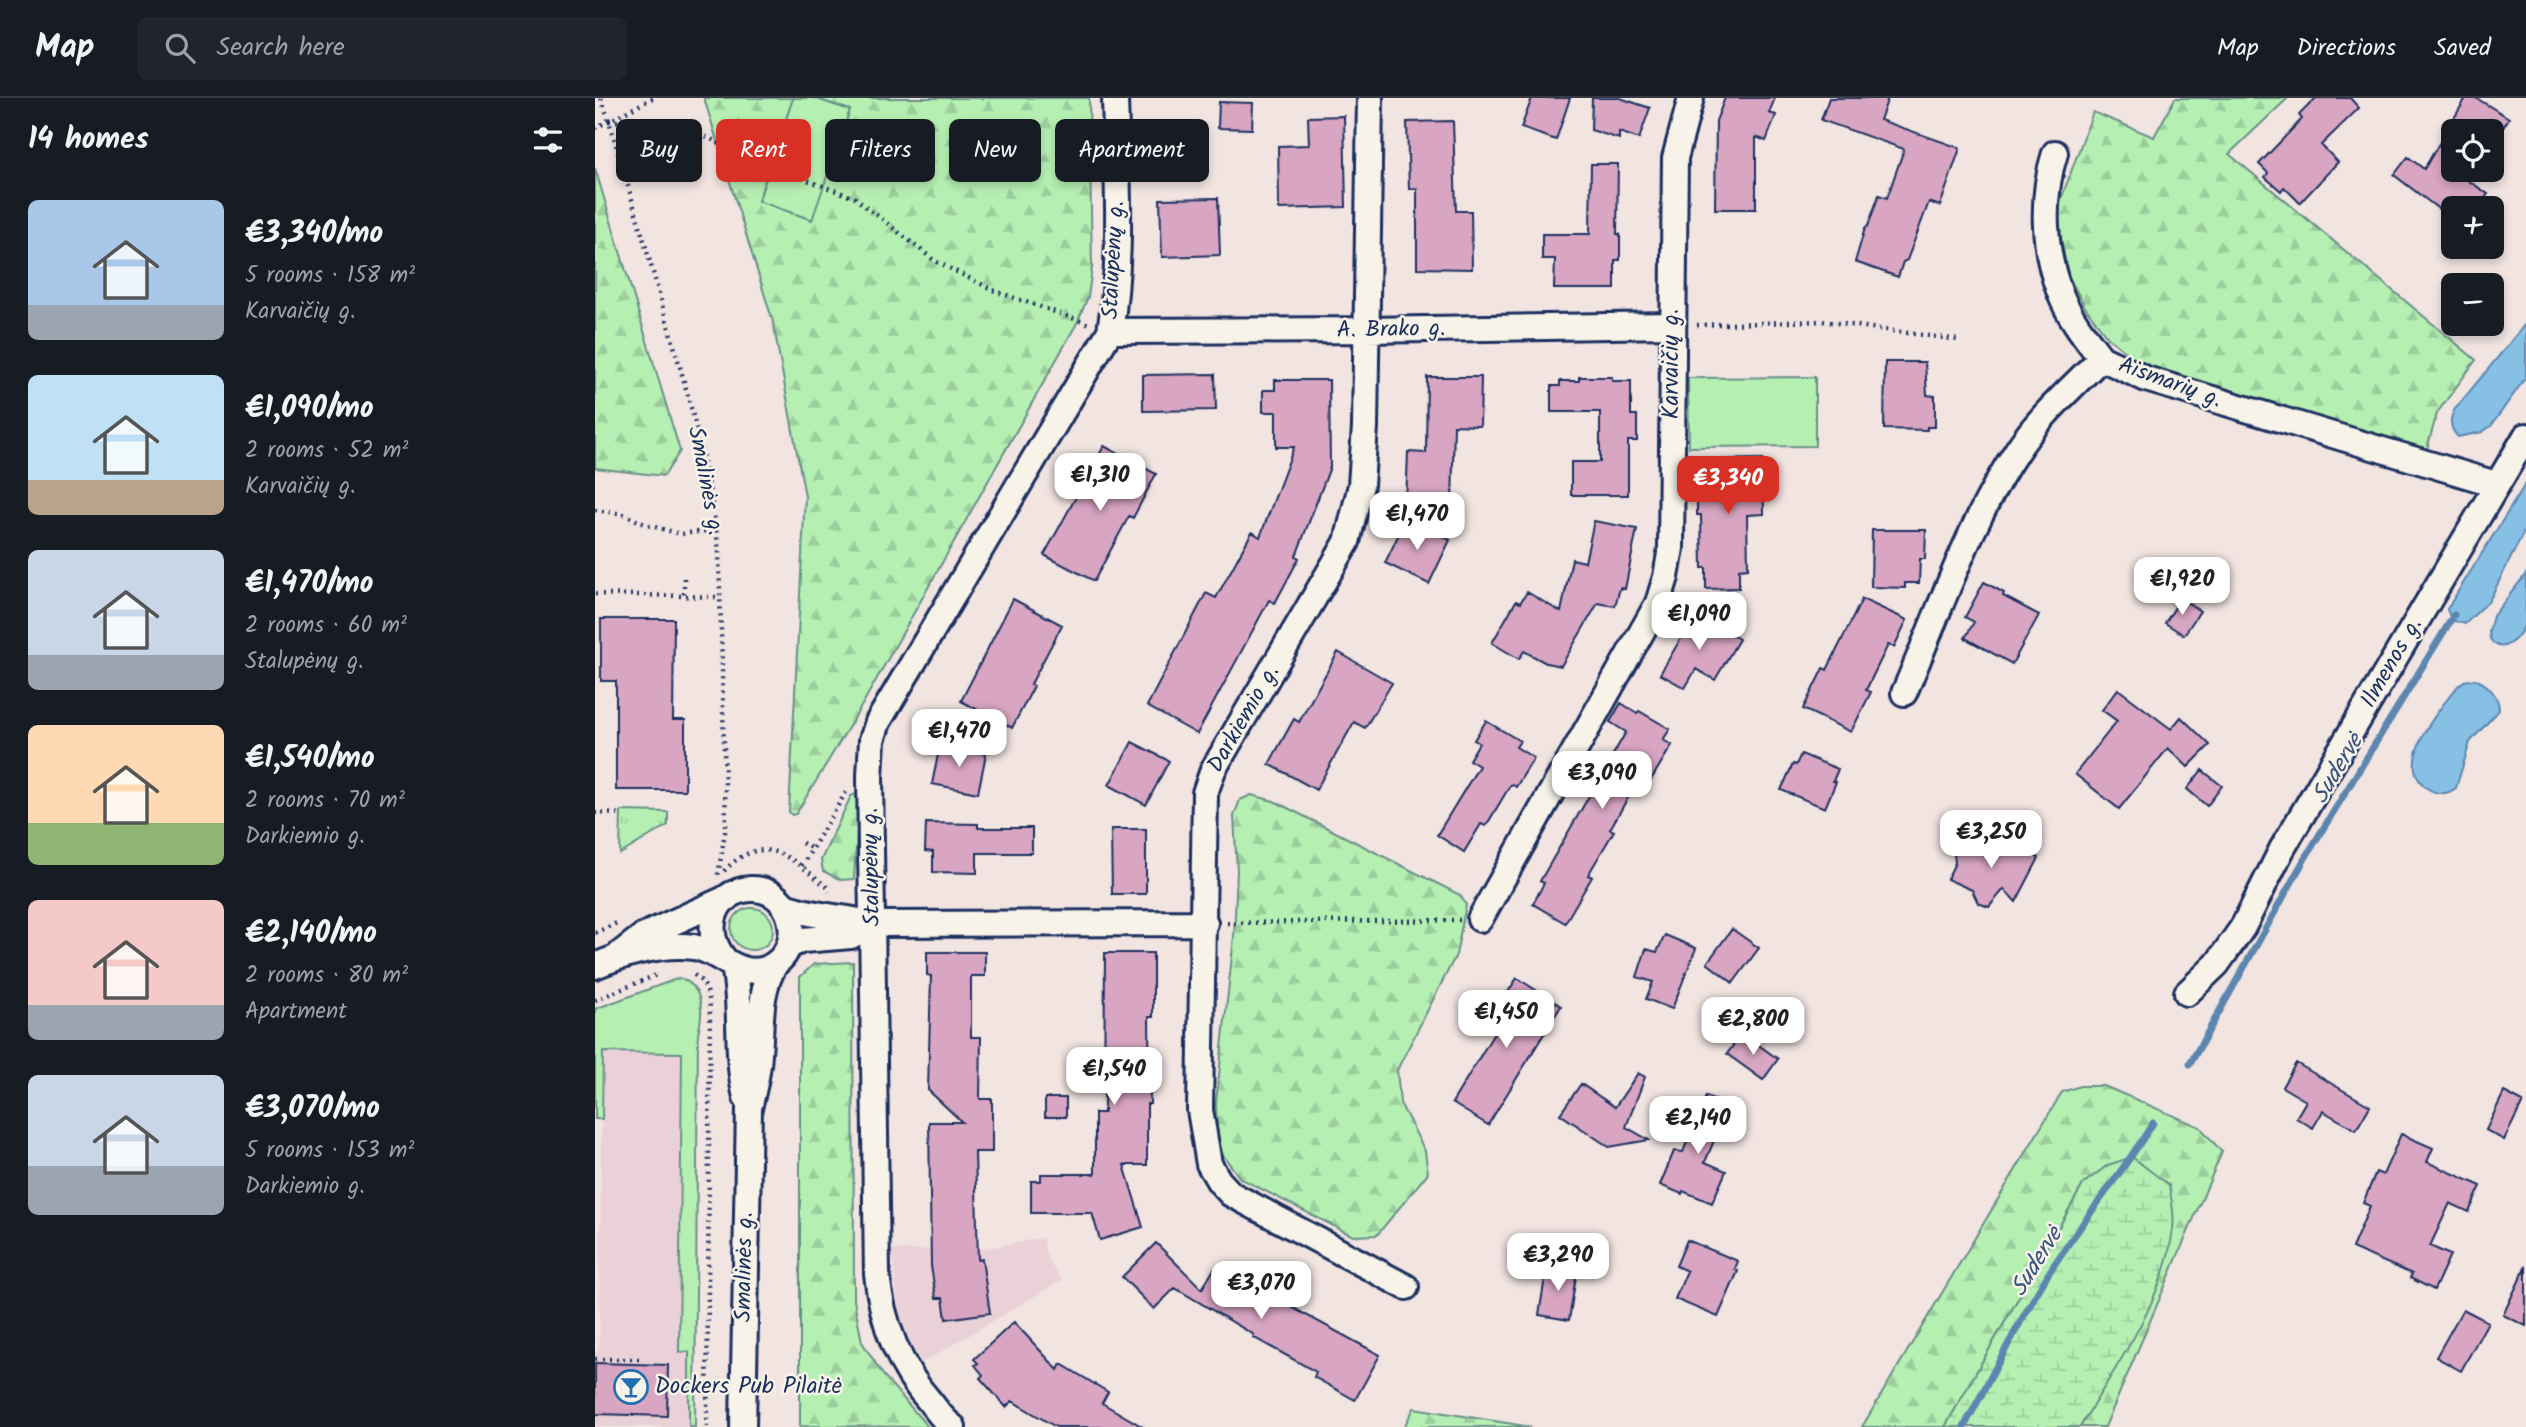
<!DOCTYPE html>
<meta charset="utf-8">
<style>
body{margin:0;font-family:Kalam,sans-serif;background:#20242c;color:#f1f3f6;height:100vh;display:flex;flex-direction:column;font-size:26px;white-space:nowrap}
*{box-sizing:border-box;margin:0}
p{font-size:23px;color:#9ea1a6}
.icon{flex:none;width:38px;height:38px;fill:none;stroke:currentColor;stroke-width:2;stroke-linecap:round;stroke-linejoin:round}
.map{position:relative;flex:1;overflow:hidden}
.drawer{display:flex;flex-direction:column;background:#171b24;width:595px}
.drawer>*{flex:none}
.top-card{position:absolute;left:21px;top:21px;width:665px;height:63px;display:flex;gap:14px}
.fabs{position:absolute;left:1846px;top:21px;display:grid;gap:14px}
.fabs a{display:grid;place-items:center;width:63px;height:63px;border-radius:10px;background:#171b24;box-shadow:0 4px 10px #0003;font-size:35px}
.price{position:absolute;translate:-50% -60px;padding:0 16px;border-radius:14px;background:#fff;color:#222;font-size:23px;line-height:46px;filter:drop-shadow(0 2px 4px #0008)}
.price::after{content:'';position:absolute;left:50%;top:42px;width:21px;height:16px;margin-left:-10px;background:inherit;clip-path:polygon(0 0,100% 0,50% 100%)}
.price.on{background:#d93025;color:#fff}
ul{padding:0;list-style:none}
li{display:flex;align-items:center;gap:21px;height:175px;padding:0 28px}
li span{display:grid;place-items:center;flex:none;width:196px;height:140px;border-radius:10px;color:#555}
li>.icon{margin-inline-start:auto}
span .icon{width:84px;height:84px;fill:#fffc;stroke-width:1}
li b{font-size:30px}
h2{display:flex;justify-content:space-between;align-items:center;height:84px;padding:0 28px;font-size:30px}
.chip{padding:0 24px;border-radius:10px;background:#171b24;box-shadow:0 4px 10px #0003;font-size:24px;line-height:63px}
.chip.on{background:#d93025;color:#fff}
header{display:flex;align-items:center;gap:42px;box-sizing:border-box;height:98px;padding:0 35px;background:#171b24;border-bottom:2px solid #363941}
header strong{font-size:33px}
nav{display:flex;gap:38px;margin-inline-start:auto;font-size:24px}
.search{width:490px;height:63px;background:#20242c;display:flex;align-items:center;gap:18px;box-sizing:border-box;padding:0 24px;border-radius:10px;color:#9ea1a6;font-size:26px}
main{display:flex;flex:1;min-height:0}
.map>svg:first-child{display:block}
</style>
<header>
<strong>Map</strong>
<div class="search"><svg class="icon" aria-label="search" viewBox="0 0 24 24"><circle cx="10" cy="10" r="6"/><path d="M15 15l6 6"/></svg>Search here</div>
<nav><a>Map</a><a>Directions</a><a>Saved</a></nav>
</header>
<main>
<section class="drawer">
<h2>14 homes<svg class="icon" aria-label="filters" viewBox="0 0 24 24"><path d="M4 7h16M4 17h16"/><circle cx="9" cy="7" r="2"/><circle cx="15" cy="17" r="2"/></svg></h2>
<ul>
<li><span style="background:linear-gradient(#a9c7e8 75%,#9aa5b1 0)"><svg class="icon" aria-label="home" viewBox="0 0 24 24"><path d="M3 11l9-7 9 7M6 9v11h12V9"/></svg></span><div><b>€3,340/mo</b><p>5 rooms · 158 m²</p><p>Karvaičių g.</p></div></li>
<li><span style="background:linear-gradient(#bfe0f5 75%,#b9a48a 0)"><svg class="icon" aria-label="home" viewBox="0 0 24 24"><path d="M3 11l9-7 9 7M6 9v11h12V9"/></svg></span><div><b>€1,090/mo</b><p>2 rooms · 52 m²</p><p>Karvaičių g.</p></div></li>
<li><span style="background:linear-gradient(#c9d6e8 75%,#9aa5b1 0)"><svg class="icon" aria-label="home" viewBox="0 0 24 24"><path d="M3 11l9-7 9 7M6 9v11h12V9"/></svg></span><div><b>€1,470/mo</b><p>2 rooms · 60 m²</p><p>Stalupėnų g.</p></div></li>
<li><span style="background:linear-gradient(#ffd9b3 70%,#8fb573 0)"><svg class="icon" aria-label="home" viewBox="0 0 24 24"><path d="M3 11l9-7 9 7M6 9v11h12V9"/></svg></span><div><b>€1,540/mo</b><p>2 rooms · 70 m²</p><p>Darkiemio g.</p></div></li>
<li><span style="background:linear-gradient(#f6c9c9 75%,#9aa5b1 0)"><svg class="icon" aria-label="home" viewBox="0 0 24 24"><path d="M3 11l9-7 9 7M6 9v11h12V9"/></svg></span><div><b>€2,140/mo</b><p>2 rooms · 80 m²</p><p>Apartment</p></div></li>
<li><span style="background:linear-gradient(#c9d6e8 65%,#9aa5b1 0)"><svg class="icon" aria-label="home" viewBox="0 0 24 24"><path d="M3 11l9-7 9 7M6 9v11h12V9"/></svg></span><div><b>€3,070/mo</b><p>5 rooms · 153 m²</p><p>Darkiemio g.</p></div></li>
</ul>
</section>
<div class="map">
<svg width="1931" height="1329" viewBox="0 0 1931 1329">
<defs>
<pattern id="forest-firs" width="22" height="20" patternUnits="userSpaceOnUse" patternTransform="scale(1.75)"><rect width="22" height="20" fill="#b6efb2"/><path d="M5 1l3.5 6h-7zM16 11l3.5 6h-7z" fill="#9ccd9c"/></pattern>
<pattern id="wetland-marsh" width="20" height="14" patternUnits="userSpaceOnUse" patternTransform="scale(1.75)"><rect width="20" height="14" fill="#b6efb2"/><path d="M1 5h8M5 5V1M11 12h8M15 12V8" fill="none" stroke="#9ccd9c"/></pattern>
<pattern id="park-tufts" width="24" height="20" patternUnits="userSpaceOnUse" patternTransform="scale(1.75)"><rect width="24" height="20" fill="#b6efb2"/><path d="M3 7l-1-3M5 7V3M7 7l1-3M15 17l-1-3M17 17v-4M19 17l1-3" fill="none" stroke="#9ccd9c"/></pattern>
</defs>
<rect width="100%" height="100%" fill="#f1e4e1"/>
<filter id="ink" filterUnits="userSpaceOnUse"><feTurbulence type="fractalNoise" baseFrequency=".0143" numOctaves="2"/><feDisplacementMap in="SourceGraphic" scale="14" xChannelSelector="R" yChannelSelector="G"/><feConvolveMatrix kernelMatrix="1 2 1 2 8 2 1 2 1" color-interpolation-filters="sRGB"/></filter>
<g filter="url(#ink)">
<path fill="#ead1d8" d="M 7,954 L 87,954 L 84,1253 L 94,1254 L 94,1329 L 0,1329 L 0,1253 L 4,1253 Z
M 447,1140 L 452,1159 L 467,1182 L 327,1265 L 305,1226 L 297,1152 L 383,1152 Z"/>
<path fill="#b6efb2" stroke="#688f88" stroke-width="2" d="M 198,0 L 219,0 L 255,12 L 218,122 L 163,104 Z
M 1220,279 L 1220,348 L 1094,349 L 1093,280 Z
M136 831a21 21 0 1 1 42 0a21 21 0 1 1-42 0Z
M 84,880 C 108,887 109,913 103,935 L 100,1329 L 94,1329 L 94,1254 L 84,1254 L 87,955 L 8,954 L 7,1021 L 0,1021 L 0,911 Z"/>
<path fill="url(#forest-firs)" stroke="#688f88" stroke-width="2" d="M 109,0 L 198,0 L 163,103 L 217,122 L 255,12 L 219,0 L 494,0 L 497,170 L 493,199 L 482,225 L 267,607 L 201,716 L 197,717 L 194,714 L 210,398 L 178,224 Z
M 1580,0 L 1693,0 L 1634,56 L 1881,262 L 1842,315 L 1832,351 L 1576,277 L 1541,262 L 1513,240 L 1490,209 L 1473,177 L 1461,115 L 1498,14 L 1559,39 Z
M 0,70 L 85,353 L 69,378 L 0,370 Z
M 261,696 L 264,701 L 259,781 L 246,782 L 228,773 L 226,762 L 256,698 Z
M 656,697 L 679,703 L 865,797 L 871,807 L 861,857 L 802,972 L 805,1005 L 830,1053 L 833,1075 L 782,1137 L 758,1138 L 645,1080 L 628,1057 L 622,1035 L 621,1005 L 639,839 L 642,773 L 639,718 L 645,702 Z
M 258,864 L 259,1202 L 267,1244 L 288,1277 L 333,1329 L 205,1328 L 205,879 L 219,866 Z
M 1485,988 L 1509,988 L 1605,1029 L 1627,1054 L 1510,1329 L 1485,1329 L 1545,1227 L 1489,1085 L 1350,1329 L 1267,1329 L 1467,994 Z
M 819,1310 L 936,1329 L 809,1329 Z"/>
<path fill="url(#wetland-marsh)" stroke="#688f88" stroke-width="2" d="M 1537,1059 L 1574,1087 C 1576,1100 1580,1116 1578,1130 C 1570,1203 1521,1267 1485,1329 L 1350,1329 L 1489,1085 L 1513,1067 Z"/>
<path fill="url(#park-tufts)" stroke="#688f88" stroke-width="2" d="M 26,713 L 73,714 L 73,727 L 25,756 Z"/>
<path fill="#86c0e5" stroke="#5b86af" stroke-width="2" d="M 1931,225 L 1931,279 L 1896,328 L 1887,334 L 1863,339 C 1854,330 1854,321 1860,311 Z
M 1931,385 L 1931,430 L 1894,503 L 1870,526 L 1856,522 L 1852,511 Z
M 1931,476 C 1931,488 1931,516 1930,526 C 1924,540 1907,559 1895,541 L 1894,533 L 1898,518 Z
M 1880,581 C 1893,586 1904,598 1904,612 L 1875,644 L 1861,690 C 1853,696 1844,697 1835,692 C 1795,668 1844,611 1863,588 L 1869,583 Z"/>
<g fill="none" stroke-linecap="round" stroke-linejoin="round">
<path stroke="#5b86af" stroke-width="7" d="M 1595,966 L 1709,762 L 1859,517
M 1369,1329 C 1398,1276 1425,1221 1457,1170 C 1490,1120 1527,1075 1558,1025"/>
</g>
<path fill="#d8a6c3" stroke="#1b2f5e" stroke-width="2" d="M 937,0 L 975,0 L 961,42 L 926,30 Z
M 997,0 L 1025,0 L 1055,10 L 1044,41 L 1024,34 L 1024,41 L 996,32 Z
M 1130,0 L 1180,0 L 1174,15 L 1181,17 L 1171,43 L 1161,39 L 1161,111 L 1120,111 L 1121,23 Z
M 1234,0 L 1293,0 L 1285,22 L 1365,50 L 1345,108 L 1334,104 L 1312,162 L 1308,164 L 1303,179 L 1260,164 L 1270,130 L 1273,128 L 1284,97 L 1292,100 L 1309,51 L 1226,22 Z
M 1721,0 L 1755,0 L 1764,10 L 1726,47 L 1743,64 L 1705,105 L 1689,89 L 1686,93 L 1670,79 L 1673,75 L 1664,66 L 1707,21 L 1704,17 Z
M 1871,0 L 1881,0 L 1914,20 L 1906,33 L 1858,33 L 1858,72 L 1893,96 L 1883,110 L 1858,110 L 1858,122 L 1799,77 L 1813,59 L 1829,71 Z
M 624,4 L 658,5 L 657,31 L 623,30 Z
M 749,18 L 751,109 L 684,111 L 683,48 L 714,47 L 713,19 Z
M 858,23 L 861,113 L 876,113 L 877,171 L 822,170 L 822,91 L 814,91 L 812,24 Z
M 996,66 L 1023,66 L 1022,136 L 1025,136 L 1025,162 L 1020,162 L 1020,191 L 959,191 L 960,161 L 947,161 L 947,136 L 995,136 Z
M 623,100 L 625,157 L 567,159 L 565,101 Z
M 1290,264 L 1330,264 L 1332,297 L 1340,298 L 1340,329 L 1332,329 L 1332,332 L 1289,331 Z
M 620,276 L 621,312 L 548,313 L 548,277 Z
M 832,279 L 886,279 L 885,328 L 859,327 L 857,407 L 811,406 L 813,354 L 831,355 Z
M 984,279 L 1017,279 L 1017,283 L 1036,283 L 1036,317 L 1042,317 L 1042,343 L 1033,343 L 1033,397 L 976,397 L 976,364 L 1005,364 L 1005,314 L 956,314 L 956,288 L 965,288 L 965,283 L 984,283 Z
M 680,282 L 734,282 L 735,369 L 701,458 L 704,460 L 680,505 L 674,502 L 602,636 L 552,608 L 611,495 L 621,500 L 657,434 L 665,439 L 699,349 L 681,349 L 681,314 L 668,314 L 668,292 L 680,292 Z
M 509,348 L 561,376 L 538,420 L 534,418 L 499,483 L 449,457 Z
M 1168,361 L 1169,416 L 1152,417 L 1153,470 L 1144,471 L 1144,490 L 1111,491 L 1111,470 L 1107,470 L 1106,417 L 1102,417 L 1102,375 L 1107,375 L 1107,362 Z
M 811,421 L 855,442 L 834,486 L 790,465 Z
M 999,423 L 1042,431 L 1030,491 L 1025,490 L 1020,508 L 1003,505 L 966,568 L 951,565 L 929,553 L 924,561 L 897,545 L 921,503 L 925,505 L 932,494 L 966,514 L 977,461 L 990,464 Z
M 1277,432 L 1331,432 L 1330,461 L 1325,461 L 1324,485 L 1310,485 L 1310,490 L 1276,489 Z
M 1389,484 L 1409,495 L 1408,498 L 1444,517 L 1417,566 L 1370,540 L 1379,524 L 1370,519 Z
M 1586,500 L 1605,513 L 1589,537 L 1570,525 Z
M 418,501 L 467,527 L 436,586 L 439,588 L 417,630 L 366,603 Z
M 1267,501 L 1312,522 L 1299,549 L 1293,547 L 1271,592 L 1276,594 L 1256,634 L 1208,611 L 1228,570 L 1232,572 Z
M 1100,516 L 1144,541 L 1120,582 L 1101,571 L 1090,590 L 1065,576 Z
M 6,521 L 79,521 L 78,622 L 90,622 L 90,692 L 21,692 L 21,583 L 6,583 Z
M 743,554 L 797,585 L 770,630 L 759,624 L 721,692 L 674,666 L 699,621 L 704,624 Z
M 1523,591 L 1576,631 L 1586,619 L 1615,647 L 1593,669 L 1573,650 L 1524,711 L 1480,676 L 1522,623 L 1507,612 Z
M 1026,605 L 1042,615 L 1044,613 L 1075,631 L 1068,642 L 1077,647 L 1054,685 L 1045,679 L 1015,731 L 1019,733 L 993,777 L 997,779 L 970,825 L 938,806 L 949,785 L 945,783 L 1031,634 L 1015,624 Z
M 891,623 L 925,643 L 921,649 L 939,660 L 921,689 L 916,686 L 891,728 L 886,726 L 869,754 L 842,737 L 884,668 L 874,662 L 884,645 L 879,642 Z
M 537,644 L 574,663 L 551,707 L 514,687 Z
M 345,647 L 391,656 L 383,695 L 337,686 Z
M 1206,656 L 1243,671 L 1238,683 L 1241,684 L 1230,710 L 1186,692 L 1198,666 L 1201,667 Z
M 1607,672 L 1627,688 L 1612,708 L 1592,691 Z
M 331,725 L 383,726 L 383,730 L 437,730 L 437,755 L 382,755 L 382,775 L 338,774 L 338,754 L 330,753 Z
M 516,731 L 551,731 L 551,796 L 517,796 Z
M 1374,735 L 1422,757 L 1425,750 L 1444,760 L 1421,804 L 1409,791 L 1394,809 L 1383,805 L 1377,792 L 1352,781 L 1360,765 L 1359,754 L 1361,749 L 1369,744 Z
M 1137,831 L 1164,850 L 1138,885 L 1112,865 Z
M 1070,837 L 1101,850 L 1077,911 L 1051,901 L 1058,884 L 1042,879 L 1051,851 L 1062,854 Z
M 332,854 L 390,854 L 390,878 L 376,878 L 376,939 L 386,939 L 385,1001 L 397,1001 L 397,1054 L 380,1054 L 383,1162 L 387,1161 L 395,1215 L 351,1221 L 348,1200 L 341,1200 L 336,1168 L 334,1024 L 367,1024 L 333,992 L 336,878 L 332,877 Z
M 510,855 L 558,855 L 558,919 L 554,919 L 555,1006 L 552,1006 L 552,1067 L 529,1067 L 548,1129 L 505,1142 L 497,1115 L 436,1115 L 436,1083 L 446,1083 L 446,1076 L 500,1076 L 500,1015 L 509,1015 Z
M 922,880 L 966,908 L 893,1027 L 857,1005 L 901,932 L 892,926 Z
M 1147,935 L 1183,961 L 1168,982 L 1132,956 Z
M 1701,965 L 1775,1008 L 1761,1032 L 1728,1013 L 1718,1030 L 1701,1020 L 1711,1003 L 1687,989 Z
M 1043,975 L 1050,979 L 1031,1029 L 1054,1042 L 1014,1049 L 965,1016 L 986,986 L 1020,1009 Z
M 1909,994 L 1928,1004 L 1909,1042 L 1891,1032 Z
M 1111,998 L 1134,1007 L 1110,1064 L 1131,1073 L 1117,1105 L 1088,1093 L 1087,1096 L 1065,1087 L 1079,1053 L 1088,1054 Z
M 450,1000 L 471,1000 L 471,1019 L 450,1019 Z
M 1806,1036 L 1838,1050 L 1832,1064 L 1886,1088 L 1874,1114 L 1855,1105 L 1835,1148 L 1855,1157 L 1839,1192 L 1815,1180 L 1817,1176 L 1757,1150 L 1775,1108 L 1768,1105 L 1781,1074 L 1788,1077 Z
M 1092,1142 L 1143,1163 L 1140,1171 L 1143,1173 L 1123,1219 L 1080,1201 L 1092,1173 L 1081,1168 Z
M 561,1145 L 607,1191 L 619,1171 L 677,1205 L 680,1200 L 785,1257 L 760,1302 L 719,1279 L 721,1274 L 658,1239 L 659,1237 L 580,1190 L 559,1211 L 527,1179 Z
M 952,1167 L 982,1172 L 974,1222 L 944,1217 Z
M 1931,1168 L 1931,1228 L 1908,1217 Z
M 1868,1211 L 1893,1224 L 1866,1273 L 1841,1259 Z
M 419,1224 L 463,1272 L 466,1266 L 513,1294 L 507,1305 L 548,1329 L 461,1329 L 417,1303 L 411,1309 L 385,1280 L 388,1277 L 380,1267 L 383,1265 L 379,1261 Z
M 0,1265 L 73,1267 L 72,1318 L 0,1316 Z"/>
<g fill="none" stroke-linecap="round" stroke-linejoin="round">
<g stroke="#1b2f5e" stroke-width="30">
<path id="minor" d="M 775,0 L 770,329 L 766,387 L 752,444 L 618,672 L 610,695 L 605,1012 L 614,1066 L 624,1083 L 636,1096 L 811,1189
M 1460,55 C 1446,99 1448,152 1465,195 C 1474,219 1491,240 1506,260
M 515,233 L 771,232 L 1077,227
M 1309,595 C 1343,517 1374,425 1421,354 C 1444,318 1477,290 1506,260 L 1551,281 L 1901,386
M 190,808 C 218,819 249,818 278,826 L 610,825
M 885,821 L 1063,505 L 1071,479 L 1076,450 L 1080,60 L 1096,0
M 195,847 L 208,842 L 256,838 L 278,826
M 25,856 L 48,838 L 132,800
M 0,868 C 29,856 67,845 99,849 C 125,853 144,882 173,870 C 212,852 200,790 156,791 C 116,793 107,836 130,862
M 139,868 C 148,911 140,956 151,999
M 1592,895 L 1622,866 L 1648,829 L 1687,751 L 1931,338
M 148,1329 L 154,1010 C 159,991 163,974 164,956 C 167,924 163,893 181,865
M 358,1329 C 349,1323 343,1314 336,1305 C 303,1268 287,1225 282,1176 L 275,678 L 277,642 L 283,624 L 515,233 C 528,156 522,78 520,0"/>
</g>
<path stroke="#1b2f5e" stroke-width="4.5" stroke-dasharray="2 5" stroke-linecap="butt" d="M 6,0 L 14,23 C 33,88 52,152 70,217 C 93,295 115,374 124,455 L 131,728 L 123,777
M 14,23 L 58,25 L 114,40 L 146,57 L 260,100 L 340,163 L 400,193 L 494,226
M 0,30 L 58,0
M 1102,227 L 1227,223 L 1363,242
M 0,412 L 28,416 L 52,427 L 86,436 L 121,432
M 89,480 L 89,498
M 0,496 L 124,499
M 0,715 L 26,716
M 207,745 L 217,751
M 207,768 L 251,694
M 129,773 C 169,731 198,761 233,790 L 234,794
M 632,825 L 865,822
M 0,835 L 24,824
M 99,877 C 112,886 114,896 115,911 L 112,1329
M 0,902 L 64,876
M 0,1261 L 47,1261"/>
<use href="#minor" stroke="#f7f3e8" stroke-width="24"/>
</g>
</g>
<defs>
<g id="bar-ring" transform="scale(1.75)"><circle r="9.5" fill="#f7f3e8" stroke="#1f6fb2" stroke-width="1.5"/><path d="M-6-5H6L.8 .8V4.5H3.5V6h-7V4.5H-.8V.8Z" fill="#1f6fb2"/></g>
</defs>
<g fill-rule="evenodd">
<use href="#bar-ring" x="36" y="1289"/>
</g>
<g text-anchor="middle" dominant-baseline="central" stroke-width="5" stroke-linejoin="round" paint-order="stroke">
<g font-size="23" fill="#1b2f5e" stroke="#f7f3e8">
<text transform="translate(519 162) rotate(-87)">Stalupėnų g.</text>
<text transform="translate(796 232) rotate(-1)">A. Brako g.</text>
<text transform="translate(1077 266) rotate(-90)">Karvaičių g.</text>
<text transform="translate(1575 285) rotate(20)">Aismarių g.</text>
<text transform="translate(110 383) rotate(79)">Smalinės g.</text>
<text transform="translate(1797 565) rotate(-60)">Ilmenos g.</text>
<text transform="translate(649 621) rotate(-60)">Darkiemio g.</text>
<text transform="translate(277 769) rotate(-91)">Stalupėnų g.</text>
<text transform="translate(150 1169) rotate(-89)">Smalinės g.</text>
</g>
<g font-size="23" fill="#1b2f5e" stroke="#f7f3e8" text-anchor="start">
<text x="60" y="1289">Dockers Pub Pilaitė</text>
</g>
<g font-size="24" font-style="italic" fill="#365380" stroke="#f7f3e8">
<text transform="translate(1743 671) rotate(-59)">Sudervė</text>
<text transform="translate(1442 1164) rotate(-58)">Sudervė</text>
</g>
</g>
</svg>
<div class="fabs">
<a><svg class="icon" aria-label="locate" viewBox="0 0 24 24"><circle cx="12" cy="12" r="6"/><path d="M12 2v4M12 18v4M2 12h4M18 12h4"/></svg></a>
<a>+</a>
<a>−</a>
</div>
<b class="price" style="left:505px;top:415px">€1,310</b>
<b class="price on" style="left:1133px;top:418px">€3,340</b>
<b class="price" style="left:822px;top:454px">€1,470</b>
<b class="price" style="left:1587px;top:519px">€1,920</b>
<b class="price" style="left:1104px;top:554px">€1,090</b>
<b class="price" style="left:364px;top:671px">€1,470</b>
<b class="price" style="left:1007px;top:713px">€3,090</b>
<b class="price" style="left:1396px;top:772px">€3,250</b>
<b class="price" style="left:911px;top:952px">€1,450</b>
<b class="price" style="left:1158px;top:959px">€2,800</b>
<b class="price" style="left:519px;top:1009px">€1,540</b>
<b class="price" style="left:1103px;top:1058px">€2,140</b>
<b class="price" style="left:963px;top:1195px">€3,290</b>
<b class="price" style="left:666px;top:1223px">€3,070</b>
<div class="top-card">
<a class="chip">Buy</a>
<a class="chip on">Rent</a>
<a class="chip">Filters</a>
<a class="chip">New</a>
<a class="chip">Apartment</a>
</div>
</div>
</main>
